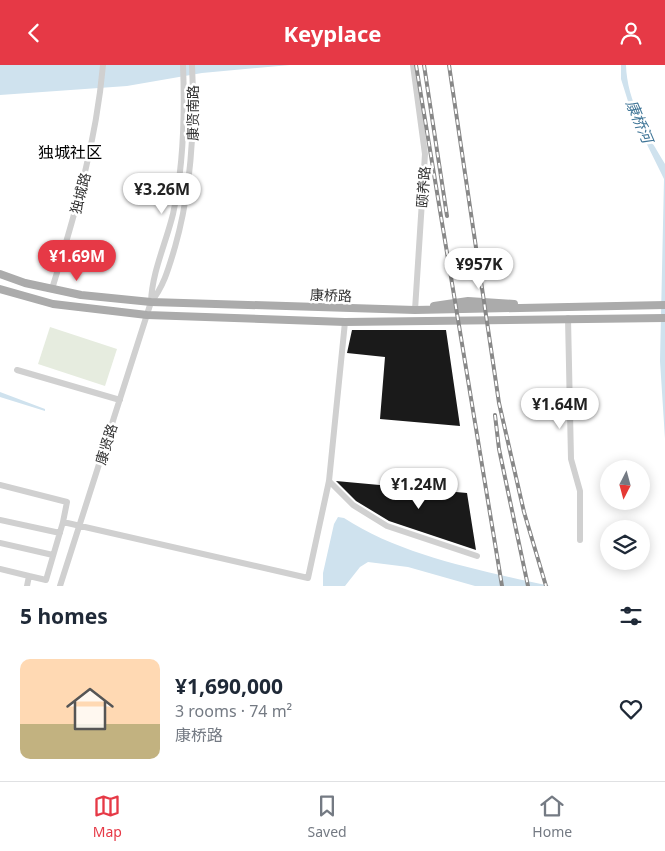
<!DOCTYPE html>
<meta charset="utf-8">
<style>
body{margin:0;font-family:"Noto Sans","Noto Sans SC",sans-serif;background:#f2f2f3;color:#1f2937;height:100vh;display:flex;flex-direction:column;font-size:19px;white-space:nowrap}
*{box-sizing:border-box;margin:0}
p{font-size:16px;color:#747a83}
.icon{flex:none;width:28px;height:28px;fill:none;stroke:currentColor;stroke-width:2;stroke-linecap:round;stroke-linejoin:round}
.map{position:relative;height:521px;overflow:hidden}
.drawer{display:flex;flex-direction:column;background:#fff;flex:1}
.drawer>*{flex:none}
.needle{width:32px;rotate:186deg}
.controls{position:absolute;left:600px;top:395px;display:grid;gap:10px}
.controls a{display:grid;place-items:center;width:50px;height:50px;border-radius:50%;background:#fff;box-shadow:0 2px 12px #0003;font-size:25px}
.price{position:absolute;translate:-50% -42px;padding:0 11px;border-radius:18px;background:#fff;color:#222;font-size:16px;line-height:32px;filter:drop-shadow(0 1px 2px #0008)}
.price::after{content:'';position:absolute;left:50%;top:30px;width:15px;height:11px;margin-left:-8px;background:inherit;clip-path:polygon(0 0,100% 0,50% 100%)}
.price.selected{background:#e63946;color:#fff}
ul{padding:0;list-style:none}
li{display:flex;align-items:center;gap:15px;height:125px;padding:0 20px}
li+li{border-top:1px solid #e0e1e3}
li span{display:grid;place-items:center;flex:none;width:140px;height:100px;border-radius:10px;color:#555}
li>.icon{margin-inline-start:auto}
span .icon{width:60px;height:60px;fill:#fffc;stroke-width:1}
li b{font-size:21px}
h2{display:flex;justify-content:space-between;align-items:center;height:60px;padding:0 20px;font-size:21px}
header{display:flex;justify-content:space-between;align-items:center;height:65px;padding:0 20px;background:#e63946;color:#fff;font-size:22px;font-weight:700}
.dock{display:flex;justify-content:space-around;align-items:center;height:70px;border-top:1px solid #e0e1e3;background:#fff;font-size:14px;color:#747a83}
.dock a{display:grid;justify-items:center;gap:2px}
.dock .selected{color:#e63946}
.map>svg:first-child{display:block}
</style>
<header><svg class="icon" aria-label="back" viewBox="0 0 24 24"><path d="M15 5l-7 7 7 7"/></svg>Keyplace<svg class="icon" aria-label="person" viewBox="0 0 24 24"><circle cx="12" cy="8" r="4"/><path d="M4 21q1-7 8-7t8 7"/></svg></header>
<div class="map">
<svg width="665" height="521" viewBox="0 0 665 521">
<rect width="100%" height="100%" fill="#fff"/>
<path fill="#e6ecdf" d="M 50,262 L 117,284 L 105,321 L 38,299 Z"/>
<path fill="#cfe2ee" d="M 0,0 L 290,0 L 202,8 L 127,21 L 0,30 Z
M 621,0 L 626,0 C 627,36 647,69 665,99 L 665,374 L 660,296 L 664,114 L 632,49 L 621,14 Z
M 0,327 L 45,344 L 45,346 L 0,332 Z
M 338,452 L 344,453 C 402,491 483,506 550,521 L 475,521 L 408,502 L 368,497 L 360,502 L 345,521 L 323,521 L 323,508 L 334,459 Z"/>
<path fill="#1a1a1a" d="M 352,265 L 446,265 L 460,361 L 380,354 L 385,292 L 347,288 Z
M 336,416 L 467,428 L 476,485 L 389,456 L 356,436 Z"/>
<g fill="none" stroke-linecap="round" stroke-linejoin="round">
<path stroke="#d0d0d0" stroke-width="6" d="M 413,0 L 425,89 L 415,245
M 52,224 C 75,149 96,79 103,0
M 151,237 C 164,221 169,202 175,182 C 192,122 195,62 192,0
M 568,253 L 571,394 L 580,426 L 580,475
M 17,305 L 120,335
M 329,416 L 353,440 L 387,461 L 477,491
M 0,420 L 67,437 L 63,457 L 308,513 L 329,416 L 345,257
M 0,455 L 60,468
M 0,478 L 53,490
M 0,504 L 29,511
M 27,521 L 29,511 L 46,515 L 63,457
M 60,521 L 151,237 C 152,207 166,178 173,149 C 184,100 185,50 183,0"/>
<path stroke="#ababab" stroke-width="8" d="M 0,209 L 25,218 L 81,230 L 151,237 L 415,245 L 665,240
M 0,224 L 53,239 L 147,250 L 345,257 L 665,253
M 434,241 L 468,236 L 514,239"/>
<g stroke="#888" stroke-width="4">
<path id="rail" d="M 416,0 L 502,521
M 424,0 L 447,151
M 449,0 L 499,338 L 524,447 L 546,521
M 495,350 L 499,384 L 528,521"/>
</g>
<use href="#rail" stroke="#fff" stroke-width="2" stroke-dasharray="5.5" stroke-linecap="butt"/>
</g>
<g text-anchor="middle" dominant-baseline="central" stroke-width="5" stroke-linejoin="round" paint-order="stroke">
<g font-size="14" fill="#333" stroke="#fff">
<text transform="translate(192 48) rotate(-90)">康贤南路</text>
<text transform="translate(423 122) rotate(-86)">颐养路</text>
<text transform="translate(80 128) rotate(-75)">独城路</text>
<text transform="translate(331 230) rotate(2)">康桥路</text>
<text transform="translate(106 379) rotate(-73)">康贤路</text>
</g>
<g font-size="15" font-style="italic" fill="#3f7597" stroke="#fff">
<text transform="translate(640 56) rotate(67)">康桥河</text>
</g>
<g font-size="16" fill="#000" stroke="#fff">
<text x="70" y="87">独城社区</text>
</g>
</g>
</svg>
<div class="controls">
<a><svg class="needle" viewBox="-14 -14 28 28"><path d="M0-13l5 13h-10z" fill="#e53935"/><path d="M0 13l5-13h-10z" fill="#747a83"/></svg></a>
<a><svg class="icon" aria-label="layers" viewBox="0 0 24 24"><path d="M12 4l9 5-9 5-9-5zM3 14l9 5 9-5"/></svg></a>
</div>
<b class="price" style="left:162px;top:150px">¥3.26M</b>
<b class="price selected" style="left:77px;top:217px">¥1.69M</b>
<b class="price" style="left:479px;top:225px">¥957K</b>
<b class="price" style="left:560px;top:365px">¥1.64M</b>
<b class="price" style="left:419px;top:445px">¥1.24M</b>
</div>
<section class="drawer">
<h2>5 homes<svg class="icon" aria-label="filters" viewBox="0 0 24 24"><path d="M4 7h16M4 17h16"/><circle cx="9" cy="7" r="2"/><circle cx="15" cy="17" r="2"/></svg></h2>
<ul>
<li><span style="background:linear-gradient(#ffd9b3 65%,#c2b280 0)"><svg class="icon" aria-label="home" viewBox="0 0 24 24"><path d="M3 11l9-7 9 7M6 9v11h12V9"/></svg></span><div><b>¥1,690,000</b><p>3 rooms · 74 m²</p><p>康桥路</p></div><svg class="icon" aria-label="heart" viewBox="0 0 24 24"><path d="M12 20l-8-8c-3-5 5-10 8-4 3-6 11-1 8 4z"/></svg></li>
</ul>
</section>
<nav class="dock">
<a class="selected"><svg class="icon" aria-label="map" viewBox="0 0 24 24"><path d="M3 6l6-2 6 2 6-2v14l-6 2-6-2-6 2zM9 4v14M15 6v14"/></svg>Map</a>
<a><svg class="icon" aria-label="saved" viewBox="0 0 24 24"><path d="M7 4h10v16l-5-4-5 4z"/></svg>Saved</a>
<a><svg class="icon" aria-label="home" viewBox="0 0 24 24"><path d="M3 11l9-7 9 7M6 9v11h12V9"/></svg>Home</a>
</nav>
